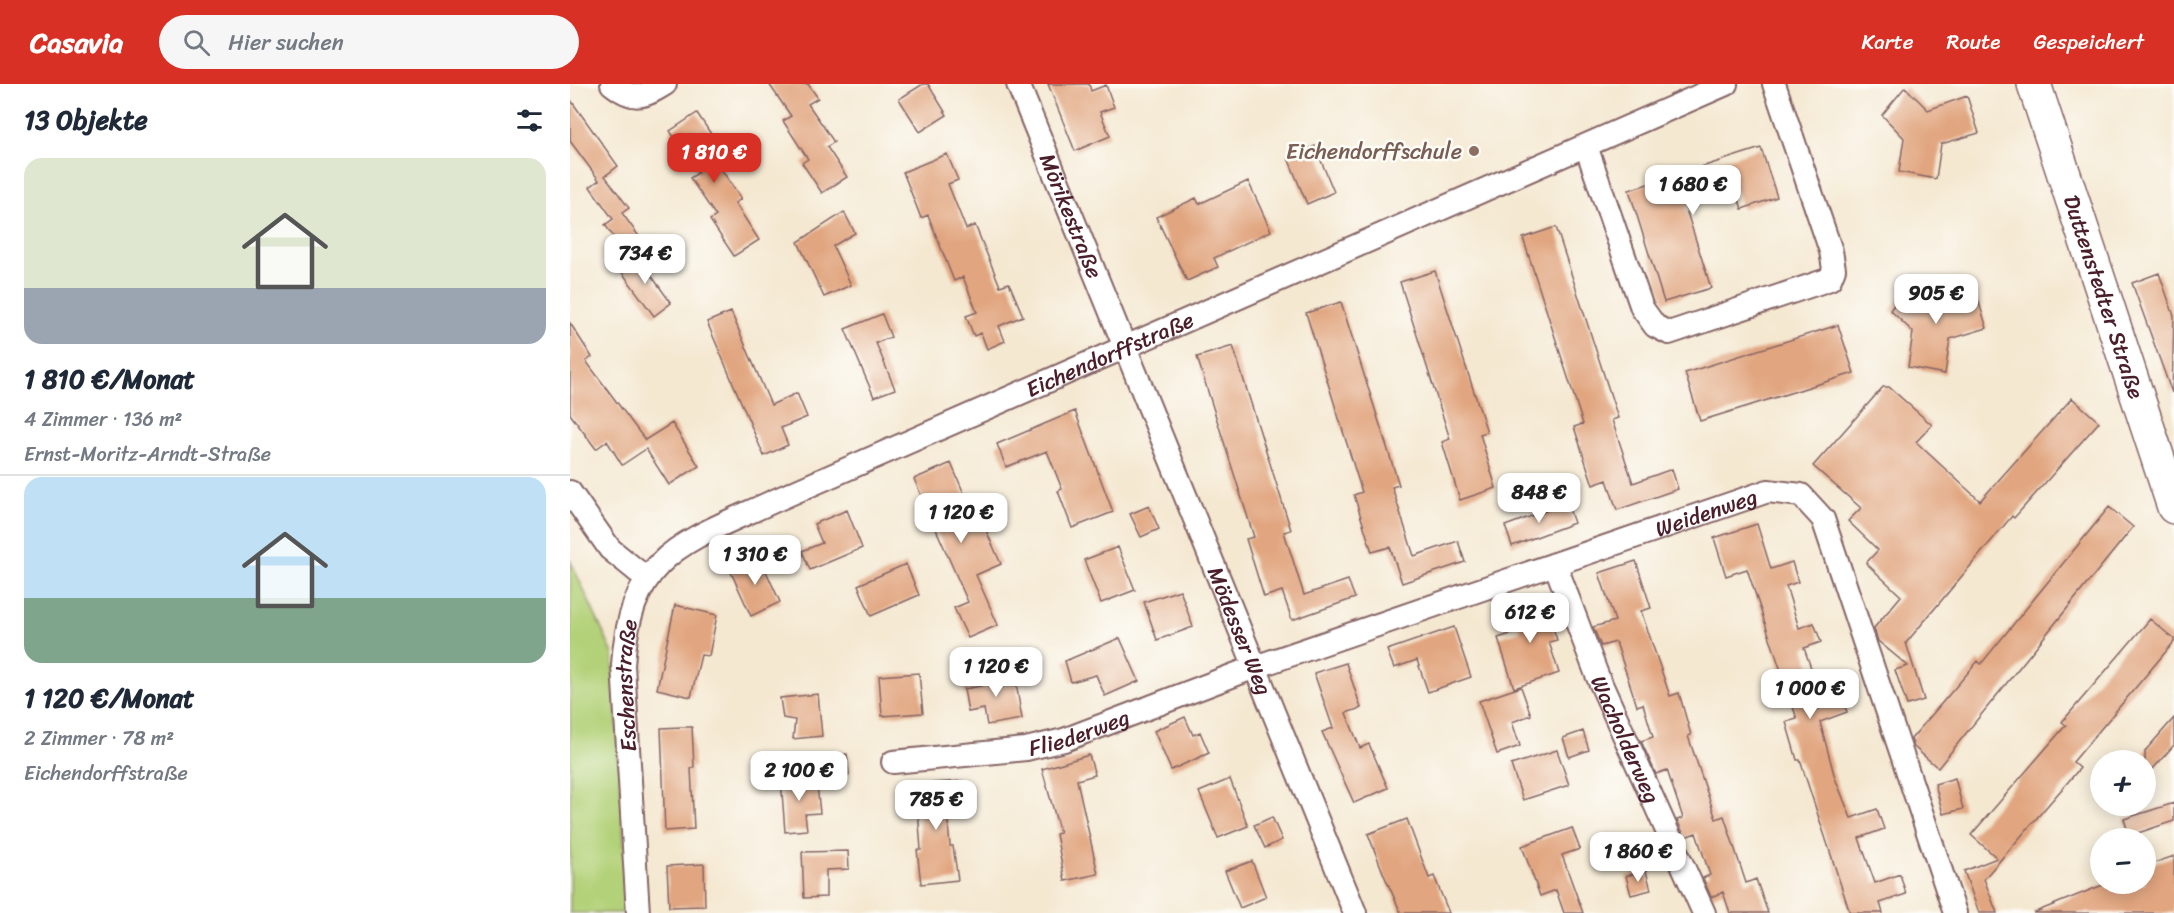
<!DOCTYPE html>
<html lang="de">
<meta charset="utf-8">
<style>
body{margin:0;font-family:Sriracha,sans-serif;background:#f6f6f7;color:#1f2937;height:100vh;display:flex;flex-direction:column;font-size:22px;white-space:nowrap}
*{box-sizing:border-box;margin:0}
p{font-size:20px;color:#747a83}
.icon{flex:none;width:33px;height:33px;fill:none;stroke:currentColor;stroke-width:2;stroke-linecap:round;stroke-linejoin:round}
.map{position:relative;flex:1;overflow:hidden}
.details{display:flex;flex-direction:column;background:#fff;width:570px}
.details>*{flex:none}
.tools{position:absolute;left:1520px;top:666px;display:grid;gap:12px}
.tools a{display:grid;place-items:center;width:66px;height:66px;border-radius:50%;background:#fff;box-shadow:0 3px 15px #0003;font-size:30px}
.price{position:absolute;translate:-50% -51px;padding:0 14px;border-radius:12px;background:#fff;color:#222;font-size:20px;line-height:39px;filter:drop-shadow(0 2px 3px #0008)}
.price::after{content:'';position:absolute;left:50%;top:36px;width:18px;height:14px;margin-left:-9px;background:inherit;clip-path:polygon(0 0,100% 0,50% 100%)}
.price.selected{background:#d93025;color:#fff}
ul{padding:0;list-style:none}
li{display:grid;align-content:center;gap:12px;height:318px;padding:0 24px}
li+li{border-top:2px solid #e0e1e3}
li span{display:grid;place-items:center;height:186px;border-radius:18px;color:#555}
li>.icon{margin-inline-start:auto}
span .icon{width:108px;height:108px;fill:#fffc;stroke-width:1}
li b{font-size:26px}
h2{display:flex;justify-content:space-between;align-items:center;height:72px;padding:0 24px;font-size:26px}
header{display:flex;align-items:center;gap:36px;box-sizing:border-box;height:84px;padding:0 30px;background:#d93025;color:#fff}
header strong{font-size:28px}
nav{display:flex;gap:33px;margin-inline-start:auto;font-size:21px}
.search{width:420px;height:54px;background:#f6f6f7;display:flex;align-items:center;gap:15px;box-sizing:border-box;padding:0 21px;border-radius:33px;color:#747a83;font-size:22px}
main{display:flex;flex:1;min-height:0}
.map>svg:first-child{display:block}
</style>
<header>
<strong>Casavia</strong>
<div class="search"><svg class="icon" aria-label="search" viewBox="0 0 24 24"><circle cx="10" cy="10" r="6"/><path d="M15 15l6 6"/></svg>Hier suchen</div>
<nav><a>Karte</a><a>Route</a><a>Gespeichert</a></nav>
</header>
<main>
<section class="details">
<h2>13 Objekte<svg class="icon" aria-label="filters" viewBox="0 0 24 24"><path d="M4 7h16M4 17h16"/><circle cx="9" cy="7" r="2"/><circle cx="15" cy="17" r="2"/></svg></h2>
<ul>
<li><span style="background:linear-gradient(#dfe7d0 70%,#9aa5b1 0)"><svg class="icon" aria-label="home" viewBox="0 0 24 24"><path d="M3 11l9-7 9 7M6 9v11h12V9"/></svg></span><div><b>1 810 €/Monat</b><p>4 Zimmer · 136 m²</p><p>Ernst-Moritz-Arndt-Straße</p></div></li>
<li><span style="background:linear-gradient(#bfe0f5 65%,#7fa58c 0)"><svg class="icon" aria-label="home" viewBox="0 0 24 24"><path d="M3 11l9-7 9 7M6 9v11h12V9"/></svg></span><div><b>1 120 €/Monat</b><p>2 Zimmer · 78 m²</p><p>Eichendorffstraße</p></div></li>
</ul>
</section>
<div class="map">
<svg width="1604" height="829" viewBox="0 0 1604 829">
<rect width="100%" height="100%" fill="#fdfcf7"/>
<filter id="ink" filterUnits="userSpaceOnUse"><feTurbulence type="fractalNoise" baseFrequency=".0167" numOctaves="2"/><feDisplacementMap in="SourceGraphic" scale="12" xChannelSelector="R" yChannelSelector="G"/><feConvolveMatrix kernelMatrix="1 2 1 2 8 2 1 2 1" color-interpolation-filters="sRGB"/></filter>
<filter id="wash" filterUnits="userSpaceOnUse"><feTurbulence type="fractalNoise" baseFrequency=".008" numOctaves="4" result="noise"/><feDisplacementMap in="SourceGraphic" scale="24" xChannelSelector="R" yChannelSelector="G"/><feGaussianBlur stdDeviation="1.35" result="paint"/><feColorMatrix in="noise" values="0 0 0 0 0 0 0 0 0 0 0 0 0 0 0 0 0 1.4 0 .05"/><feComposite in="paint" operator="in"/></filter>
<g filter="url(#wash)">
<rect width="100%" height="100%" fill="#f4e8d1"/>
<path fill="#b2d178" stroke="#7e7852" stroke-width="1.5" d="M 0,476 L 43,570 L 58,829 L 0,829 Z"/>
<g id="blocks">
<path fill="#e1a57f" d="M 199,0 L 238,0 L 248,14 L 238,20 L 264,58 L 257,63 L 277,93 L 252,109 L 232,79 L 238,75 L 213,37 L 221,32 Z
M 353,0 L 358,0 L 377,31 L 350,48 L 329,15 Z
M 478,0 L 519,0 L 521,7 L 536,1 L 544,23 L 530,28 L 540,52 L 505,67 Z
M 1335,3 L 1358,26 L 1397,12 L 1409,49 L 1371,60 L 1366,95 L 1329,88 L 1334,54 L 1312,31 Z
M 0,15 L 48,82 L 35,92 L 59,124 L 52,129 L 76,162 L 59,174 L 35,141 L 43,135 L 20,103 L 29,96 L 0,57 Z
M 127,29 L 155,71 L 146,77 L 171,115 L 165,119 L 189,156 L 164,172 L 140,136 L 146,132 L 120,94 L 128,89 L 100,47 Z
M 745,62 L 764,108 L 737,120 L 718,74 Z
M 1191,64 L 1207,113 L 1172,125 L 1166,106 L 1115,122 L 1141,204 L 1094,218 L 1059,106 Z
M 377,70 L 388,96 L 378,100 L 396,145 L 405,141 L 430,202 L 439,199 L 453,232 L 429,242 L 435,257 L 417,265 L 411,249 L 404,252 L 396,232 L 407,228 L 393,193 L 384,197 L 358,131 L 351,134 L 333,88 Z
M 678,97 L 701,147 L 644,174 L 648,183 L 617,197 L 586,133 L 626,114 L 629,120 Z
M 274,128 L 285,149 L 263,162 L 281,201 L 254,213 L 228,158 Z
M 986,143 L 1048,334 L 1042,336 L 1063,399 L 1102,385 L 1108,405 L 1047,426 L 1037,396 L 1023,401 L 1004,343 L 1013,340 L 953,154 Z
M 66,170 L 101,219 L 84,232 L 48,183 Z
M 865,187 L 917,348 L 910,350 L 926,404 L 890,416 L 872,358 L 880,355 L 830,198 Z
M 1589,189 L 1604,232 L 1602,309 L 1562,199 Z
M 1343,197 L 1367,220 L 1405,206 L 1417,244 L 1380,255 L 1375,290 L 1338,283 L 1343,248 L 1320,226 Z
M 771,218 L 829,401 L 822,403 L 844,472 L 888,457 L 895,478 L 832,499 L 820,463 L 802,468 L 784,411 L 792,408 L 736,229 Z
M 161,228 L 201,321 L 227,309 L 237,333 L 211,344 L 218,361 L 194,372 L 137,238 Z
M 312,230 L 321,253 L 306,259 L 325,305 L 304,313 L 275,245 Z
M 0,239 L 22,273 L 16,277 L 75,356 L 102,339 L 129,382 L 99,401 L 76,365 L 52,381 L 37,357 L 26,365 L 0,330 Z
M 1268,241 L 1284,289 L 1130,337 L 1115,289 Z
M 663,262 L 721,446 L 714,448 L 734,511 L 778,496 L 785,514 L 722,536 L 712,507 L 694,513 L 676,455 L 684,453 L 627,273 Z
M 1313,303 L 1319,303 L 1362,341 L 1346,358 L 1410,417 L 1502,314 L 1529,338 L 1444,434 L 1442,432 L 1336,559 L 1354,616 L 1337,621 L 1325,586 L 1338,582 L 1308,557 L 1304,544 L 1331,512 L 1296,479 L 1308,466 L 1278,437 L 1291,424 L 1243,382 Z
M 505,327 L 543,428 L 502,444 L 488,407 L 492,405 L 477,367 L 436,383 L 427,360 Z
M 381,379 L 406,438 L 411,435 L 431,480 L 406,491 L 428,541 L 398,554 L 384,524 L 398,518 L 344,395 Z
M 997,419 L 1004,439 L 942,462 L 935,442 Z
M 579,422 L 589,445 L 571,453 L 560,430 Z
M 1539,423 L 1563,443 L 1368,684 L 1344,663 L 1341,655 L 1408,577 L 1411,580 Z
M 277,426 L 292,464 L 240,486 L 232,467 L 252,459 L 244,440 Z
M 1187,440 L 1201,485 L 1222,478 L 1228,498 L 1216,502 L 1229,544 L 1244,539 L 1251,558 L 1234,564 L 1252,615 L 1270,609 L 1277,628 L 1250,638 L 1265,694 L 1281,734 L 1307,725 L 1314,745 L 1289,754 L 1305,799 L 1330,790 L 1336,810 L 1310,819 L 1313,829 L 1280,829 L 1230,676 L 1227,676 L 1216,638 L 1227,635 L 1177,485 L 1156,492 L 1144,454 Z
M 548,463 L 565,506 L 531,519 L 514,476 Z
M 189,472 L 210,518 L 181,532 L 160,486 Z
M 1066,477 L 1081,524 L 1071,527 L 1100,612 L 1109,609 L 1121,651 L 1118,652 L 1146,735 L 1154,732 L 1176,799 L 1186,795 L 1198,829 L 1160,829 L 1153,808 L 1141,813 L 1133,794 L 1140,791 L 1126,749 L 1115,753 L 1107,736 L 1113,734 L 1097,686 L 1086,690 L 1071,657 L 1083,653 L 1073,620 L 1067,622 L 1046,558 L 1031,562 L 1023,543 L 1045,537 L 1029,489 Z
M 336,480 L 349,511 L 301,532 L 288,501 Z
M 610,506 L 623,543 L 587,556 L 574,518 Z
M 972,511 L 987,556 L 979,558 L 989,589 L 944,604 L 928,554 L 950,547 L 941,521 Z
M 105,521 L 147,531 L 139,572 L 131,571 L 121,613 L 87,605 Z
M 1580,535 L 1604,555 L 1604,558 L 1503,678 L 1510,684 L 1414,795 L 1427,829 L 1409,829 L 1394,787 L 1427,774 L 1401,751 L 1496,641 L 1492,638 Z
M 884,543 L 901,593 L 858,608 L 847,576 L 824,584 L 817,566 Z
M 550,554 L 569,597 L 535,612 L 526,591 L 501,598 L 495,577 Z
M 776,579 L 791,624 L 776,629 L 790,664 L 799,660 L 818,704 L 784,719 L 752,648 L 763,644 L 744,589 Z
M 444,587 L 452,635 L 417,641 L 414,625 L 398,628 L 394,605 L 411,602 L 409,593 Z
M 349,589 L 353,629 L 312,632 L 309,592 Z
M 951,603 L 961,631 L 942,638 L 950,662 L 927,670 L 909,617 Z
M 248,610 L 252,652 L 223,655 L 225,636 L 213,634 L 210,614 Z
M 615,633 L 623,651 L 630,648 L 639,669 L 601,686 L 584,647 Z
M 1604,634 L 1604,661 L 1575,694 L 1575,667 Z
M 112,643 L 122,643 L 124,683 L 121,684 L 124,745 L 95,747 L 91,644 Z
M 1013,647 L 1019,666 L 999,673 L 993,654 Z
M 987,666 L 999,701 L 953,716 L 941,681 Z
M 277,670 L 279,691 L 254,693 L 252,672 Z
M 519,671 L 525,691 L 507,696 L 528,790 L 495,797 L 486,750 L 490,749 L 472,685 Z
M 246,692 L 250,729 L 235,730 L 237,746 L 215,748 L 211,695 Z
M 1385,694 L 1393,725 L 1373,730 L 1365,700 Z
M 660,695 L 678,742 L 648,754 L 629,708 Z
M 393,697 L 394,715 L 376,716 L 380,762 L 383,762 L 388,796 L 351,800 L 347,766 L 351,766 L 346,700 Z
M 1604,719 L 1604,737 L 1559,752 L 1554,735 Z
M 702,733 L 712,756 L 695,764 L 684,741 Z
M 837,735 L 859,794 L 864,792 L 879,829 L 831,829 L 814,791 L 798,750 Z
M 1002,744 L 1010,765 L 992,771 L 1013,829 L 994,829 L 986,806 L 970,812 L 952,762 Z
M 278,767 L 279,785 L 256,786 L 256,813 L 234,814 L 232,768 Z
M 1604,772 L 1604,829 L 1463,829 L 1535,800 L 1575,800 L 1575,782 Z
M 682,777 L 696,813 L 670,824 L 655,787 Z
M 134,780 L 135,822 L 99,823 L 97,782 Z
M 1076,787 L 1081,806 L 1061,811 L 1056,792 Z"/>
</g>
</g>
<g filter="url(#ink)">
<use href="#blocks" fill-opacity="0" stroke="#866565" stroke-width="1.5"/>
<g fill="none" stroke-linecap="round" stroke-linejoin="round">
<g stroke="#866565" stroke-width="26">
<g id="street">
<path d="M 42,0 C 63,17 73,14 95,0"/>
<path id="s1" d="M 448,0 L 785,829"/>
<path d="M 1016,62 L 1072,224 L 1085,242 L 1099,249 L 1260,195 L 1264,185 L 1261,167 L 1204,0"/>
<path d="M 0,408 L 40,465 L 77,495"/>
<path id="s2" d="M 985,480 L 1027,591 L 1134,829"/>
<path id="s3" d="M 323,678 L 456,665 L 494,656 L 685,583 L 1198,407 L 1231,411 L 1253,435 L 1385,829"/>
<path id="s4" d="M 68,829 L 53,581 C 60,469 115,458 204,417 L 1156,0"/>
</g>
</g>
<g stroke="#866565" stroke-width="36">
<g id="secondary">
<path id="s5" d="M 1464,0 L 1604,423"/>
</g>
</g>
<use href="#street" stroke="#fff" stroke-width="22"/>
<use href="#secondary" stroke="#fff" stroke-width="33"/>
</g>
</g>
<circle fill="#8d6e63" stroke="#fdfcf7" stroke-width="2" cx="904" cy="67" r="6"/>
<g text-anchor="middle" dominant-baseline="central" stroke-width="5" stroke-linejoin="round" paint-order="stroke">
<g font-size="22" fill="#785e54" stroke="#fdfcf7" text-anchor="end">
<text x="892" y="67">Eichendorffschule</text>
</g>
<g font-size="22" fill="#4a1f2b" stroke="#fdfcf7">
<text stroke="none"><textPath href="#s1" startOffset="142">Mörikestraße</textPath></text>
<text stroke="none"><textPath href="#s5" startOffset="224">Duttenstedter Straße</textPath></text>
<text stroke="none"><textPath href="#s4" startOffset="856">Eichendorffstraße</textPath></text>
<text stroke="none"><textPath href="#s3" startOffset="854">Weidenweg</textPath></text>
<text stroke="none"><textPath href="#s1" startOffset="590">Mödesser Weg</textPath></text>
<text stroke="none"><textPath href="#s4" startOffset="228">Eschenstraße</textPath></text>
<text stroke="none"><textPath href="#s3" startOffset="189">Fliederweg</textPath></text>
<text stroke="none"><textPath href="#s2" startOffset="189">Wacholderweg</textPath></text>
</g>
</g>
</svg>
<div class="tools">
<a>+</a>
<a>−</a>
</div>
<b class="price selected" style="left:144px;top:100px">1 810 €</b>
<b class="price" style="left:1123px;top:132px">1 680 €</b>
<b class="price" style="left:75px;top:201px">734 €</b>
<b class="price" style="left:1366px;top:241px">905 €</b>
<b class="price" style="left:969px;top:440px">848 €</b>
<b class="price" style="left:391px;top:460px">1 120 €</b>
<b class="price" style="left:185px;top:502px">1 310 €</b>
<b class="price" style="left:960px;top:560px">612 €</b>
<b class="price" style="left:426px;top:614px">1 120 €</b>
<b class="price" style="left:1240px;top:636px">1 000 €</b>
<b class="price" style="left:229px;top:718px">2 100 €</b>
<b class="price" style="left:366px;top:747px">785 €</b>
<b class="price" style="left:1068px;top:799px">1 860 €</b>
</div>
</main>
